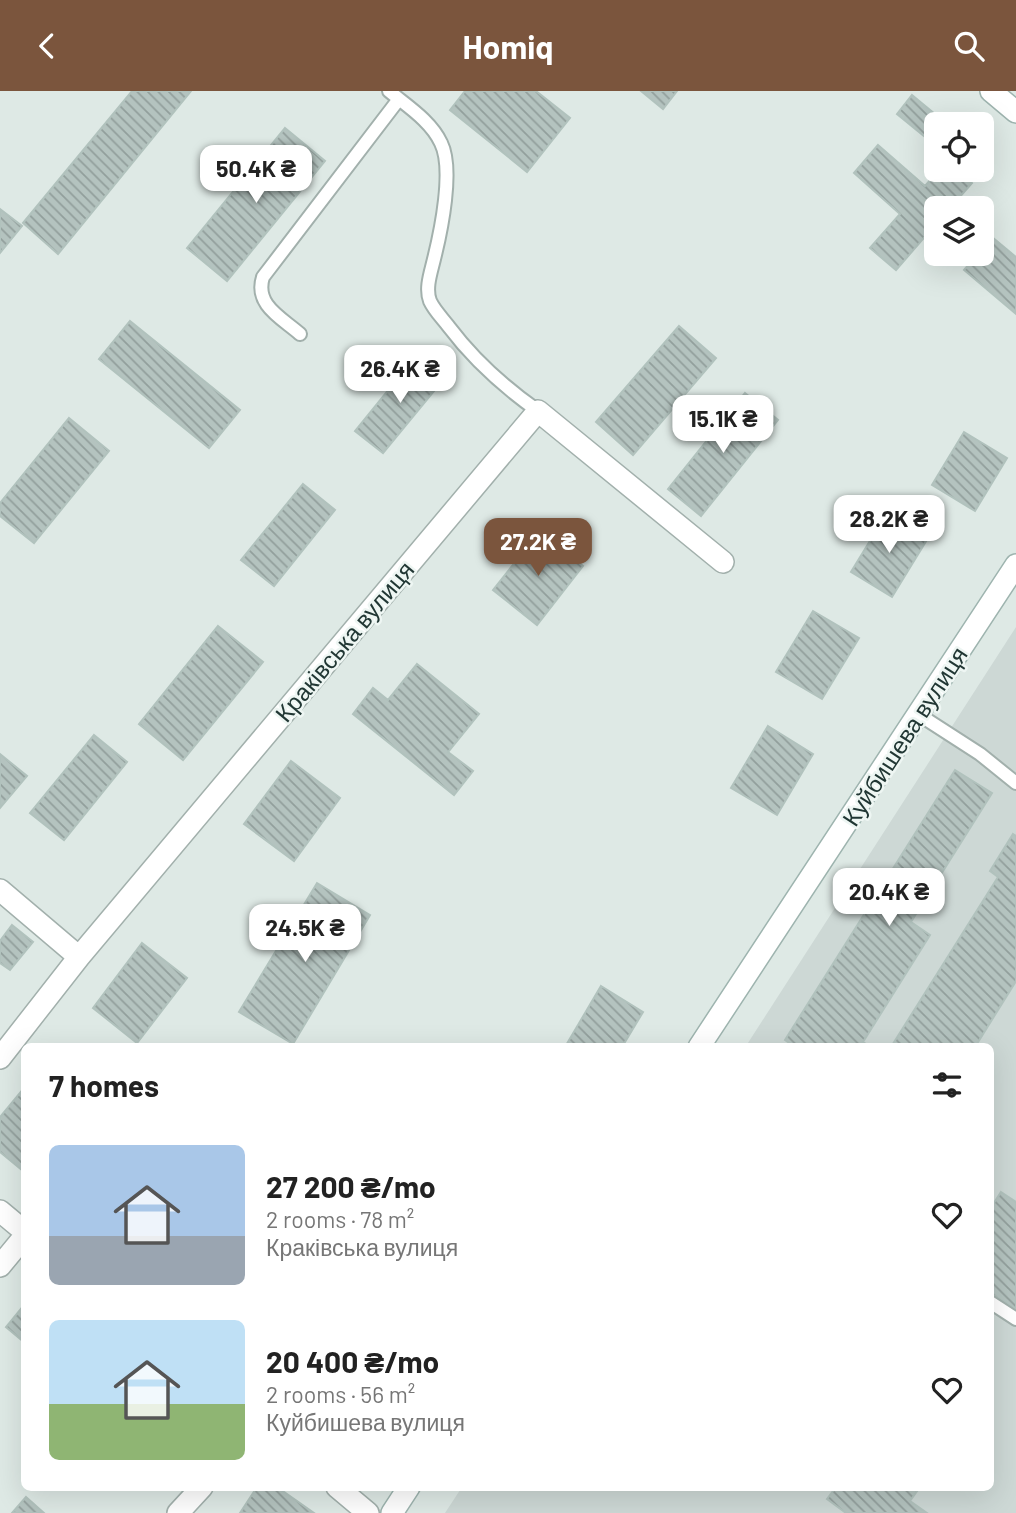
<!DOCTYPE html>
<meta charset="utf-8">
<style>
body{margin:0;font-family:Barlow,sans-serif;background:#f2f2f2;color:#222;height:100vh;display:flex;flex-direction:column;font-size:26px;white-space:nowrap}
*{box-sizing:border-box;margin:0}
p{font-size:23px;color:#767676}
.icon{flex:none;width:38px;height:38px;fill:none;stroke:currentColor;stroke-width:2;stroke-linecap:round;stroke-linejoin:round}
.map{position:relative;flex:1;overflow:hidden}
.details{position:absolute;left:21px;top:952px;width:973px;height:448px;display:flex;flex-direction:column;background:#fff;border-radius:10px;box-shadow:0 7px 28px #0002}
.details>*{flex:none}
.controls{position:absolute;left:924px;top:21px;display:grid;gap:14px}
.controls a{display:grid;place-items:center;width:70px;height:70px;border-radius:10px;background:#fff;box-shadow:0 7px 28px #0002;font-size:35px}
.price{position:absolute;translate:-50% -60px;padding:0 16px;border-radius:14px;background:#fff;color:#222;font-size:23px;line-height:46px;filter:drop-shadow(0 2px 4px #0008)}
.price::after{content:'';position:absolute;left:50%;top:42px;width:21px;height:16px;margin-left:-10px;background:inherit;clip-path:polygon(0 0,100% 0,50% 100%)}
.price.selected{background:#7b553d;color:#fff}
ul{padding:0;list-style:none}
li{display:flex;align-items:center;gap:21px;height:175px;padding:0 28px}
li span{display:grid;place-items:center;flex:none;width:196px;height:140px;border-radius:10px;color:#555}
li>.icon{margin-inline-start:auto}
span .icon{width:84px;height:84px;fill:#fffc;stroke-width:1}
li b{font-size:30px}
h2{display:flex;justify-content:space-between;align-items:center;height:84px;padding:0 28px;font-size:30px}
header{display:flex;justify-content:space-between;align-items:center;height:91px;padding:0 28px;background:#7b553d;color:#fff;font-size:32px;font-weight:700}
.map>svg:first-child{display:block}
</style>
<header><svg class="icon" aria-label="back" viewBox="0 0 24 24"><path d="M15 5l-7 7 7 7"/></svg>Homiq<svg class="icon" aria-label="search" viewBox="0 0 24 24"><circle cx="10" cy="10" r="6"/><path d="M15 15l6 6"/></svg></header>
<div class="map">
<svg width="1016" height="1422" viewBox="0 0 1016 1422">
<defs>
<pattern id="building-back-hatch" width="6" height="6" patternUnits="userSpaceOnUse" patternTransform="scale(1.75)"><rect width="6" height="6" fill="#b4c3bf"/><path d="M-1 5l2 2M0 0l6 6M5-1l2 2" fill="none" stroke="#929f9c"/></pattern>
</defs>
<rect width="100%" height="100%" fill="#dee9e5"/>
<path fill="#cdd8d5" d="M 1016,536 L 1016,1422 L 445,1422 L 462,1396 L 990,1396 L 990,956 L 746,955 Z"/>
<path fill="url(#building-back-hatch)" stroke="#b1c2bd" stroke-width="2" d="M 132,0 L 191,0 L 58,163 L 23,132 Z
M 465,0 L 536,0 L 570,27 L 527,81 L 450,19 Z
M 641,0 L 677,0 L 663,18 Z
M 912,4 L 947,33 L 936,33 L 936,55 L 897,23 Z
M 285,37 L 325,70 L 227,190 L 187,157 Z
M 878,54 L 925,95 L 939,79 L 957,79 L 972,92 L 950,117 L 936,117 L 936,133 L 896,179 L 870,157 L 900,123 L 854,82 Z
M 0,118 L 22,135 L 0,162 Z
M 992,146 L 1016,166 L 1016,223 L 964,179 L 978,163 L 982,163 L 982,158 Z
M 130,230 L 240,319 L 209,357 L 99,268 Z
M 679,235 L 716,267 L 633,364 L 596,331 Z
M 416,265 L 444,288 L 383,362 L 355,340 Z
M 745,302 L 778,329 L 701,425 L 668,398 Z
M 69,327 L 109,360 L 34,452 L 0,425 L 0,412 Z
M 964,341 L 1007,367 L 975,420 L 932,394 Z
M 303,393 L 335,419 L 274,495 L 241,469 Z
M 887,422 L 928,447 L 892,506 L 851,481 Z
M 539,441 L 583,475 L 537,534 L 493,499 Z
M 813,520 L 859,547 L 822,608 L 776,581 Z
M 218,535 L 263,571 L 183,669 L 139,633 Z
M 417,573 L 479,623 L 448,661 L 473,680 L 454,704 L 353,623 L 373,597 L 388,609 Z
M 768,635 L 813,663 L 777,724 L 731,697 Z
M 94,644 L 127,671 L 64,749 L 30,722 Z
M 0,663 L 27,685 L 0,717 Z
M 291,670 L 340,707 L 294,770 L 244,733 Z
M 955,679 L 992,702 L 911,831 L 930,844 L 863,951 L 871,956 L 795,956 L 785,949 Z
M 1013,743 L 1016,745 L 1016,890 L 975,956 L 891,956 L 998,786 L 990,780 Z
M 317,792 L 370,824 L 293,953 L 239,921 Z
M 12,834 L 33,851 L 10,879 L 0,872 L 0,850 Z
M 142,852 L 187,887 L 137,952 L 93,917 Z
M 601,895 L 643,921 L 622,956 L 565,956 Z
M 24,997 L 24,1078 L 23,1080 L 0,1061 L 0,1026 Z
M 1001,1101 L 1016,1111 L 1016,1218 L 990,1202 L 990,1118 Z
M 24,1214 L 24,1251 L 6,1236 Z
M 257,1396 L 277,1396 L 314,1422 L 240,1422 Z
M 836,1396 L 920,1396 L 910,1410 L 927,1422 L 846,1422 L 827,1408 Z
M 26,1406 L 44,1422 L 12,1422 Z"/>
<g fill="none" stroke-linecap="round" stroke-linejoin="round">
<g stroke="#a2b0ac" stroke-width="16">
<path id="service" d="M 389,0 C 407,15 431,30 441,52 C 454,78 441,140 434,168 C 431,181 425,197 430,210 C 434,219 443,228 449,236 C 474,269 504,296 538,320
M 300,243 C 282,227 254,214 263,186 L 399,8
M 918,623 L 980,663 L 1016,692
M 990,1211 L 1016,1228"/>
</g>
<g stroke="#a2b0ac" stroke-width="24">
<path id="minor" d="M 0,799 L 79,866
M 0,967 L 79,866 L 538,320 L 723,471
M 0,1120 L 24,1140
M 0,1175 L 24,1146
M 337,1396 L 368,1422
M 178,1422 L 202,1396"/>
</g>
<g stroke="#9eb4af" stroke-width="24">
<path id="secondary" d="M 991,0 L 1016,21
M 699,956 L 1016,474
M 392,1422 L 409,1396"/>
</g>
<use href="#service" stroke="#fff" stroke-width="12"/>
<use href="#minor" stroke="#fff" stroke-width="21"/>
<use href="#secondary" stroke="#fff" stroke-width="21"/>
</g>
<g text-anchor="middle" dominant-baseline="central" stroke-width="5" stroke-linejoin="round" paint-order="stroke">
<g font-size="24" fill="#213734" stroke="#eef6f3">
<text transform="translate(344 550) rotate(-50)">Краківська вулиця</text>
<text transform="translate(904 645) rotate(-57)">Куйбишева вулиця</text>
</g>
</g>
</svg>
<div class="controls">
<a><svg class="icon" aria-label="locate" viewBox="0 0 24 24"><circle cx="12" cy="12" r="6"/><path d="M12 2v4M12 18v4M2 12h4M18 12h4"/></svg></a>
<a><svg class="icon" aria-label="layers" viewBox="0 0 24 24"><path d="M12 4l9 5-9 5-9-5zM3 14l9 5 9-5"/></svg></a>
</div>
<b class="price" style="left:256px;top:114px">50.4K ₴</b>
<b class="price" style="left:400px;top:314px">26.4K ₴</b>
<b class="price" style="left:723px;top:364px">15.1K ₴</b>
<b class="price" style="left:889px;top:464px">28.2K ₴</b>
<b class="price selected" style="left:538px;top:487px">27.2K ₴</b>
<b class="price" style="left:889px;top:837px">20.4K ₴</b>
<b class="price" style="left:305px;top:873px">24.5K ₴</b>
<section class="details">
<h2>7 homes<svg class="icon" aria-label="filters" viewBox="0 0 24 24"><path d="M4 7h16M4 17h16"/><circle cx="9" cy="7" r="2"/><circle cx="15" cy="17" r="2"/></svg></h2>
<ul>
<li><span style="background:linear-gradient(#a9c7e8 65%,#9aa5b1 0)"><svg class="icon" aria-label="home" viewBox="0 0 24 24"><path d="M3 11l9-7 9 7M6 9v11h12V9"/></svg></span><div><b>27 200 ₴/mo</b><p>2 rooms · 78 m²</p><p>Краківська вулиця</p></div><svg class="icon" aria-label="heart" viewBox="0 0 24 24"><path d="M12 20l-8-8c-3-5 5-10 8-4 3-6 11-1 8 4z"/></svg></li>
<li><span style="background:linear-gradient(#bfe0f5 60%,#8fb573 0)"><svg class="icon" aria-label="home" viewBox="0 0 24 24"><path d="M3 11l9-7 9 7M6 9v11h12V9"/></svg></span><div><b>20 400 ₴/mo</b><p>2 rooms · 56 m²</p><p>Куйбишева вулиця</p></div><svg class="icon" aria-label="heart" viewBox="0 0 24 24"><path d="M12 20l-8-8c-3-5 5-10 8-4 3-6 11-1 8 4z"/></svg></li>
</ul>
</section>
</div>
